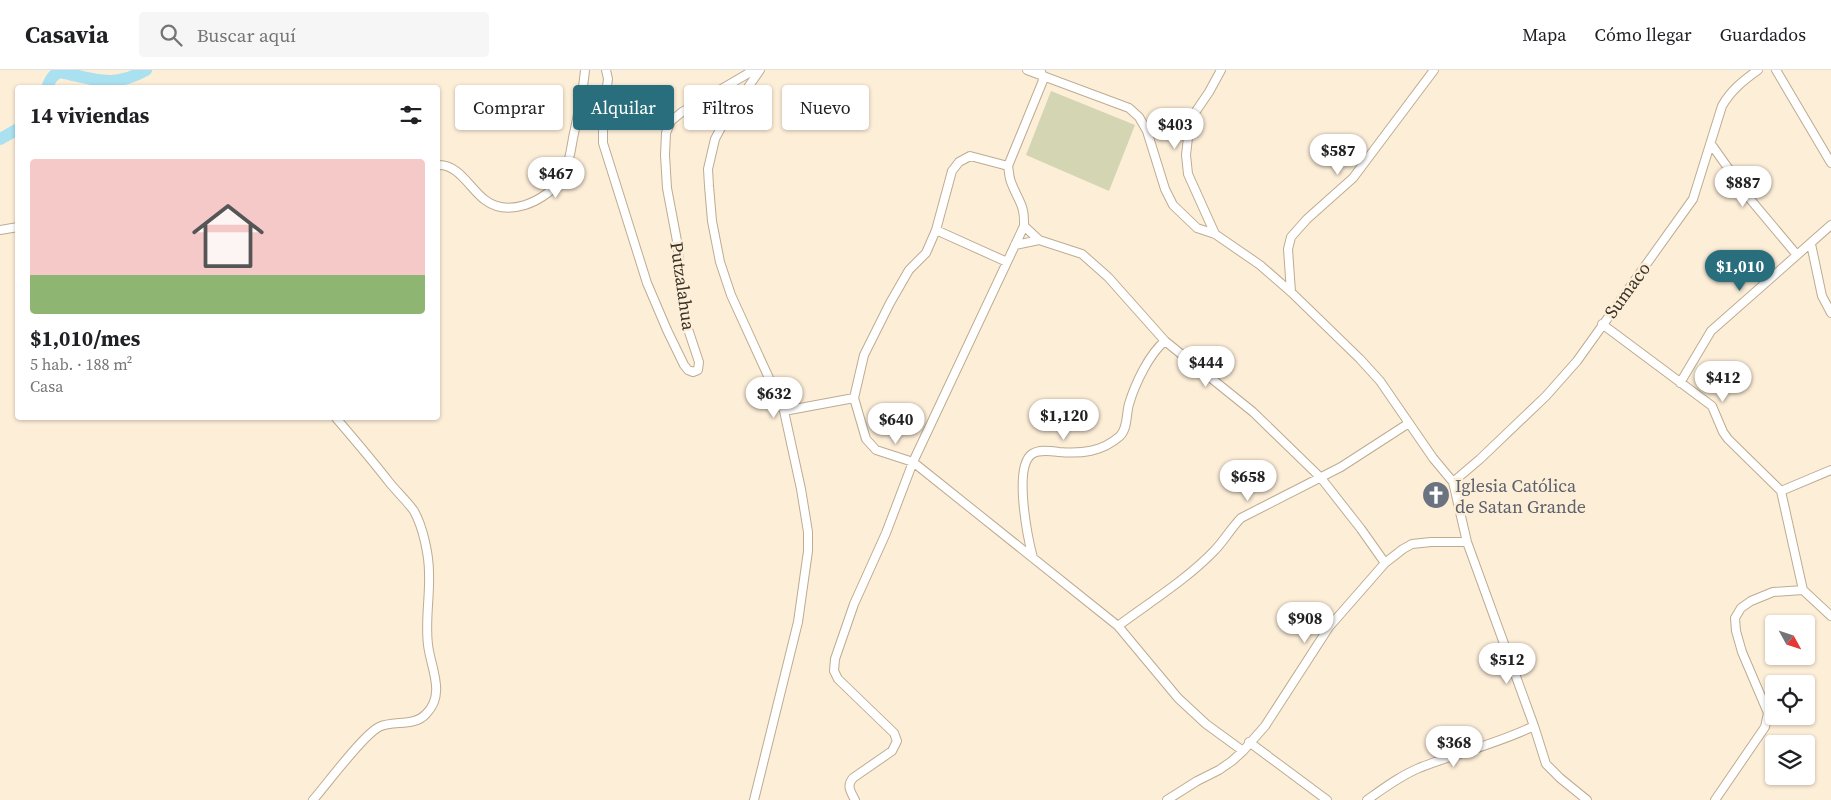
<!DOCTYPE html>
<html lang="es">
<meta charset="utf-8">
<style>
body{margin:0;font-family:"Source Serif 4",serif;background:#f6f6f6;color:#202124;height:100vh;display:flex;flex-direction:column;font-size:19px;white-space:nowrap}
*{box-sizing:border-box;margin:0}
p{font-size:16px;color:#757577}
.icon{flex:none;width:28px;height:28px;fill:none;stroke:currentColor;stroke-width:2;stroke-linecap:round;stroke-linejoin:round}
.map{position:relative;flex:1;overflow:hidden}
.drawer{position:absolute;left:15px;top:15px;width:425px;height:335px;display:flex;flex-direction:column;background:#fff;border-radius:5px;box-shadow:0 1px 4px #0004}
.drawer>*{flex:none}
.hud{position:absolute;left:455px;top:15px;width:475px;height:45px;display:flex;gap:10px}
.needle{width:32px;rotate:130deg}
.tools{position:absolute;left:1765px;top:545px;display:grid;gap:10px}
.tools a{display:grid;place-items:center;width:50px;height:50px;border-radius:5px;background:#fff;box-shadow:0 1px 4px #0004;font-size:25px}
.price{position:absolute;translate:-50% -42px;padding:0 11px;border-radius:18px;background:#fff;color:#222;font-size:16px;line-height:32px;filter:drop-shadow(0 1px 2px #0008)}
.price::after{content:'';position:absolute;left:50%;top:30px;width:15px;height:11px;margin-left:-8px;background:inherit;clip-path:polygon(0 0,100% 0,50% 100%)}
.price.active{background:#296e7d;color:#fff}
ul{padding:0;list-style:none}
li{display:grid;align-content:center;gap:10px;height:265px;padding:0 15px}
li+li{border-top:1px solid #e0e0e0}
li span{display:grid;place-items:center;height:155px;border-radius:5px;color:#555}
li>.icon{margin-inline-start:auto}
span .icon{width:90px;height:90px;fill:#fffc;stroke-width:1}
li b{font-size:21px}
h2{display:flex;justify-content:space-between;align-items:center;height:60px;padding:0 15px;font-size:21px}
.tag{padding:0 18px;border-radius:5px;background:#fff;box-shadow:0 1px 4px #0004;font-size:18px;line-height:45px}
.tag.active{background:#296e7d;color:#fff}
header{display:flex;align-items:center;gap:30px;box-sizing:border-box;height:70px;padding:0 25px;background:#fff;border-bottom:1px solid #e0e0e0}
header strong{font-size:24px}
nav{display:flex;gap:28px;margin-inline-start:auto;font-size:18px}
.search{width:350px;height:45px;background:#f6f6f6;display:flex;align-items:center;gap:12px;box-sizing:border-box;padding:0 18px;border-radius:5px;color:#757577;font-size:19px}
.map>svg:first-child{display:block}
</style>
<header>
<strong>Casavia</strong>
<div class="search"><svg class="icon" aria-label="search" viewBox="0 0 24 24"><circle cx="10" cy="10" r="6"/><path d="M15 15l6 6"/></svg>Buscar aquí</div>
<nav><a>Mapa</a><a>Cómo llegar</a><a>Guardados</a></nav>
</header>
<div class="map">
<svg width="1831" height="730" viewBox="0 0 1831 730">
<rect width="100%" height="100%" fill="#fdeed8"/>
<path fill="#d3d5b3" d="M 1051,21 L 1135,55 L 1109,121 L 1026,85 Z"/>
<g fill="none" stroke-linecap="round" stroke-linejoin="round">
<path stroke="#a9e1f1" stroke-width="12" d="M 47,18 C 50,10 52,5 60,2 C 95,9 112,19 146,0
M 0,69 L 18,59"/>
<g stroke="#bdac91" stroke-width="10">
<path id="minor" d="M 606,0 L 608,9 L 603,44 L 603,73 L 647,213 L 667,260 L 684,295 L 688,300 L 693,302 L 698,300 L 699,292 L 684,247 L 677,171 L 667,118 L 665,85 L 666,63 L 671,51 L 682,42 L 754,0
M 1027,0 L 1129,38 L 1139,47 L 1147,61 L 1165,119 L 1173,135 L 1197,158 L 1215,164 L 1260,195 L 1291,222 L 1360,289 L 1380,311 L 1433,388 L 1453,412 L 1467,472 L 1534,656 L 1546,694 L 1560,708 L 1587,730
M 1040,0 L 1044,8 L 1008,96 L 970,86 L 959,92 L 952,101 L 936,160 L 926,183 L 909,200 L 890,233 L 864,285 L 854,328 L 866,369 L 876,380 L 913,392 L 1118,556 L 1178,628 L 1206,654 L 1243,681
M 1776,0 L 1831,93
M 1711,74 L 1750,129 L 1797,185
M 438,95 C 459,94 470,119 485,130 C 497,139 512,139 525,135 C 540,130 556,119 564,105 C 569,94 571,80 573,68 C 578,45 583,23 585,0
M 1024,156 L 1039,170 L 1082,184 L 1108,207 L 1165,271 L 1253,342 L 1321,408 L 1361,459 L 1385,493
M 0,160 L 18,157
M 936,160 L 1007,192
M 1215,164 L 1188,104 L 1186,85 L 1190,50 L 1209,22 L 1221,0
M 1811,174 L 1822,226 L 1831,243
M 1015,175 L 1039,170
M 1291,222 L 1288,179 L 1291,167 L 1307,149 L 1353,108 L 1434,0
M 1602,254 L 1712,336 L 1723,362 L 1728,369 L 1781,421 L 1831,400
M 1680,313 L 1711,261 L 1831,155
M 784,341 L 854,328
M 1453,412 L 1480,389 L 1546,326 L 1577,291 L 1693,129 L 1722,36 C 1731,20 1744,10 1758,0
M 1781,421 L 1803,520 L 1831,546
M 1033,488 C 1028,469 1013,397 1032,384 C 1039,379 1051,381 1059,382 C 1081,384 1102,382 1120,366 C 1128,358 1126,344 1129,334 C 1135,314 1149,284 1165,271
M 1118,556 C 1150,532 1186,510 1214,481 C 1224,471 1231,458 1241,448 L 1341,397 L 1409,353
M 1249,672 L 1327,730
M 313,730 C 327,714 363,665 379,657 C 394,650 414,657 426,644 C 446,624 431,599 428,575 C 425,551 430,527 429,503 C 429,485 423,457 414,441 C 407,431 397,422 389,412 C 372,390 354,369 336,348
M 754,730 L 798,552 L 808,481 L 808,462 L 801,419 L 784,341 L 731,225 L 720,192 L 712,151 L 709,116 L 708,99 L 715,69 L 724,52 L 760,0
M 855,730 C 851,722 846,716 853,708 L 892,681 L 897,671 L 894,663 L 838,609 L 834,601 L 835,589 L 854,534 L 886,463 L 913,392 L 1024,156 C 1025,134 1018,131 1011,112 C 1009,107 1009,101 1008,96
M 1167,730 L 1197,711 L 1219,700 L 1232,691 L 1243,681 L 1265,656 L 1329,557 L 1385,493 L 1403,479 L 1412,474 L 1431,472 L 1467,472
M 1367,730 C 1384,718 1400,706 1419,698 C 1457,683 1497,674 1534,656
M 1715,730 L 1765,657 L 1768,643 L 1742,582 L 1736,561 L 1735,548 L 1741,538 L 1751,531 L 1773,522 L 1803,520"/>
</g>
<use href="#minor" stroke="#fff" stroke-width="8"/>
</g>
<defs>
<g id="church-disc" transform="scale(1.4375)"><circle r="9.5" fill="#6b7280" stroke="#fdeed8"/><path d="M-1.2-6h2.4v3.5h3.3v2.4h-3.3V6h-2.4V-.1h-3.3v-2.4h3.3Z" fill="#fff"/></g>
</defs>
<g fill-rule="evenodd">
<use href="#church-disc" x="1436" y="425"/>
</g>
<g text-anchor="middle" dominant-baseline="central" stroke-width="5" stroke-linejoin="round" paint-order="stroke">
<g font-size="18" fill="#393227" stroke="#fdeed8">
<text transform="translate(683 216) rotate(82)">Putzalahua</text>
<text transform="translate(1627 220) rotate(-54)">Sumaco</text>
</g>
<g font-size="18" fill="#5b616d" stroke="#fdeed8" text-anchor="start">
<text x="1455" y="415">Iglesia Católica<tspan x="1455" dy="21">de Satan Grande</tspan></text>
</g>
</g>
</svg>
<div class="tools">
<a><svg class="needle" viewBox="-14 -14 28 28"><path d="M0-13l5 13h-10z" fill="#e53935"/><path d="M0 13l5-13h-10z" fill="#757577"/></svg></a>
<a><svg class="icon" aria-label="locate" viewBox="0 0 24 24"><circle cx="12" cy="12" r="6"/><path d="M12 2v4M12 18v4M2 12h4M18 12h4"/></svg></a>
<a><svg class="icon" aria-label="layers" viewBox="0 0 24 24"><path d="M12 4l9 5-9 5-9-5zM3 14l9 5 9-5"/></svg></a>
</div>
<b class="price" style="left:1175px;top:80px">$403</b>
<b class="price" style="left:1338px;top:106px">$587</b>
<b class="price" style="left:556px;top:129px">$467</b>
<b class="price" style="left:1743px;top:138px">$887</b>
<b class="price active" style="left:1740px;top:222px">$1,010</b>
<b class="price" style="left:1206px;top:318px">$444</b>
<b class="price" style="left:1723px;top:333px">$412</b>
<b class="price" style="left:774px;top:349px">$632</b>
<b class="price" style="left:1064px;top:371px">$1,120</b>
<b class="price" style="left:896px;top:375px">$640</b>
<b class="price" style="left:1248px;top:432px">$658</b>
<b class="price" style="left:1305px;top:574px">$908</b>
<b class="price" style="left:1507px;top:615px">$512</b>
<b class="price" style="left:1454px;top:698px">$368</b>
<div class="hud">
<a class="tag">Comprar</a>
<a class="tag active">Alquilar</a>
<a class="tag">Filtros</a>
<a class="tag">Nuevo</a>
</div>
<section class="drawer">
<h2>14 viviendas<svg class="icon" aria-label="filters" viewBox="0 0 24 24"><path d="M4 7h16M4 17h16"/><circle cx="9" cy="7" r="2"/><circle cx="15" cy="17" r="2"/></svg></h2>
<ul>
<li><span style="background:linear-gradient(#f6c9c9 75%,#8fb573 0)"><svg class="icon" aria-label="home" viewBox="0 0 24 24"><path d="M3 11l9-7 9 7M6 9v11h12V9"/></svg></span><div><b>$1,010/mes</b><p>5 hab. · 188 m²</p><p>Casa</p></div></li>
</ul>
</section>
</div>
